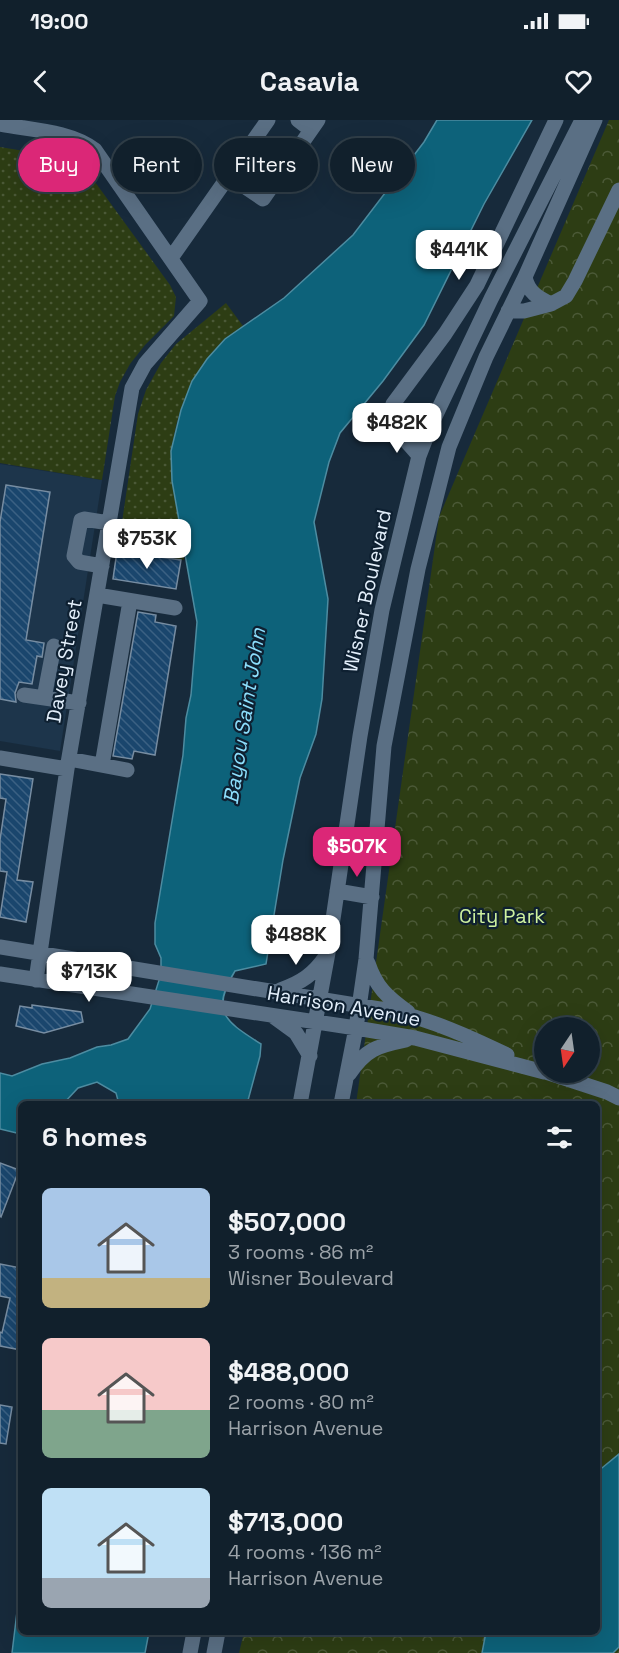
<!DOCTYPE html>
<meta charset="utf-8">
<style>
body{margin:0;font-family:"Space Grotesk",sans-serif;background:#1a2834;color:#f1f3f6;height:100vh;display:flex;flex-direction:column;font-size:22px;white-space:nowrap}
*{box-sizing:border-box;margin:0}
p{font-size:20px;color:#9ca3a9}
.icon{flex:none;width:33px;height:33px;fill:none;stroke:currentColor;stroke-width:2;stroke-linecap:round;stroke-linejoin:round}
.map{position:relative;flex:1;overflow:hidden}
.details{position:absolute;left:18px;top:981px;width:582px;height:534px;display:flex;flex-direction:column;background:#11202c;border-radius:9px;box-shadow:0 6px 24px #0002,0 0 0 2px #303e48}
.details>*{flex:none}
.guide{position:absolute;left:18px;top:18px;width:584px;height:54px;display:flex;gap:12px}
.needle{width:39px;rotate:193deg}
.fabs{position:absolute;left:534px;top:897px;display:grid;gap:12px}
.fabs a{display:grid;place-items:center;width:66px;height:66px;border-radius:50%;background:#11202c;box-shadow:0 6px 24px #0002,0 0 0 2px #303e48;font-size:30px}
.price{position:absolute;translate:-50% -51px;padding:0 14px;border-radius:12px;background:#fff;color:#222;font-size:20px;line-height:39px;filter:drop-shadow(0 2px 3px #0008)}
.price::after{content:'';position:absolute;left:50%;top:36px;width:18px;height:14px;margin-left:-9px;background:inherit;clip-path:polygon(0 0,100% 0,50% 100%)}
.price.current{background:#db2777;color:#fff}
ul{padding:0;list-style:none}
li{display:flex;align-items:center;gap:18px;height:150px;padding:0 24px}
li span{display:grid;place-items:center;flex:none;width:168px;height:120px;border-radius:9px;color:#555}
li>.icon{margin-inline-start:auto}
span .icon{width:72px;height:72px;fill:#fffc;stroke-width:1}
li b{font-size:26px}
h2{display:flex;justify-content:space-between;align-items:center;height:72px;padding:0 24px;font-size:26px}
.pill{padding:0 21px;border-radius:27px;background:#11202c;box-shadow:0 6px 24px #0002,0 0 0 2px #303e48;font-size:21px;line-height:54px}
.pill.current{background:#db2777;color:#fff}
.status{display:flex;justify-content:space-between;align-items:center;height:42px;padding:0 30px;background:#11202c;direction:ltr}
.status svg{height:16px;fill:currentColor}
header{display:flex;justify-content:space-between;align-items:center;height:78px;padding:0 24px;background:#11202c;font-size:27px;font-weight:700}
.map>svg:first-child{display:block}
</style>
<div class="status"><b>19:00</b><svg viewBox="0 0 49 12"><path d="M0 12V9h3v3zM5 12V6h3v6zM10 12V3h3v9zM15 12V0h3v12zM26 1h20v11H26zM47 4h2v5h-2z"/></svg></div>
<header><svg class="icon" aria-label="back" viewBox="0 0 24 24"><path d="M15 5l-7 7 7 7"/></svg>Casavia<svg class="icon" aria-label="heart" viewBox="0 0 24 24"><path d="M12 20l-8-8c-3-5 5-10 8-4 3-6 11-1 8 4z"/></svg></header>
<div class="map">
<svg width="619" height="1533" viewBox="0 0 619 1533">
<defs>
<pattern id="grass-dots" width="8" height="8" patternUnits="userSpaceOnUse" patternTransform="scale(1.5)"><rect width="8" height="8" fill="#2d3d14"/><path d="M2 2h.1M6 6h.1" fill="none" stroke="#4b5937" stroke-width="1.8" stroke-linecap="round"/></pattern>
<pattern id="park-crowns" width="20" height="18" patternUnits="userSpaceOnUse" patternTransform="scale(1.5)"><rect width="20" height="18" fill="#2d3d14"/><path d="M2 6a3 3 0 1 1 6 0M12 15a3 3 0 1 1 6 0" fill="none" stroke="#4b5937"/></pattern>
<pattern id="building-back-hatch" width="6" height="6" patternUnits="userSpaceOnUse" patternTransform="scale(1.5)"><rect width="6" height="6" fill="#1a466d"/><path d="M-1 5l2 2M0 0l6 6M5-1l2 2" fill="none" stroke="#3b6183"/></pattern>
</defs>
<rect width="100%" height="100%" fill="#172a3b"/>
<path fill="#1d354b" d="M 0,344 L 102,360 L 60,631 L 0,621 Z"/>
<path fill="url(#grass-dots)" d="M 0,27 L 79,40 L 170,165 L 176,177 L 174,196 L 145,225 L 130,244 L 120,262 L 115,276 L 102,360 L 0,343 Z
M 226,183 L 243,206 C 195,241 165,302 173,362 C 176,388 183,413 184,440 L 118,429 L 138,294 L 146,270 L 161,243 L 176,224 Z"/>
<path fill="url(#park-crowns)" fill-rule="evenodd" d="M 609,0 L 619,0 L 619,1533 L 239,1533 L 244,1512 L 597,1512 L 597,984 L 356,984 L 439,397 ZM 544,908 L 590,908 L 590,952 L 544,952 Z"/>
<path fill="#0d627a" stroke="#4d8ca1" stroke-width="1.5" d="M 437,0 L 532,0 L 484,84 L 424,205 L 383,261 L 340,313 L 329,342 L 314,402 L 328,479 L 322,579 L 316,614 L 300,658 L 283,740 L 266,844 L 235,851 C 209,893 227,902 261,924 L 260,936 L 247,984 L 119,984 L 116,973 L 97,962 L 78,968 L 63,984 L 21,984 L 21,1014 L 0,1009 L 0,953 L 12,956 L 42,944 L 70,938 L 97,927 L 111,925 L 128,919 L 150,889 L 161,854 L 161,838 L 155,824 L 155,803 L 183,635 L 186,598 L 191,575 L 197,502 L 172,361 L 171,331 L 181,290 L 192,261 L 207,239 L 225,219 L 284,178 L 353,115 L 424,22 Z
M 619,1334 L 619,1527 L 613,1533 L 482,1533 L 486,1512 L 597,1512 L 597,1352 Z
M 21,1459 L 21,1512 L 149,1512 L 145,1533 L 12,1533 Z"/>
<path fill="url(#building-back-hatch)" stroke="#778da2" stroke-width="1.5" d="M 6,365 L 50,372 L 26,520 L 44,523 L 42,537 L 37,536 L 32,564 L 19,562 L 15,573 L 16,582 L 0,579 L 0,402 Z
M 117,431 L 181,440 L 176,469 L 113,459 Z
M 138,492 L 156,495 L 155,502 L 176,506 L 155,635 L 134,631 L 132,639 L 113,636 Z
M 0,654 L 33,659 L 17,760 L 33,762 L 26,802 L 0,797 L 7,752 L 0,751 L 0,720 L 6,679 L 0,678 Z
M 32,885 L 81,892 L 83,902 L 44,913 L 16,906 L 20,886 L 32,888 Z
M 0,1043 L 19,1050 L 1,1097 L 0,1096 Z
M 0,1144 L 21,1148 L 21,1230 L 0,1226 L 0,1212 L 2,1213 L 10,1178 L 0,1176 Z
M 0,1285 L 12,1287 L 6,1324 L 0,1323 Z"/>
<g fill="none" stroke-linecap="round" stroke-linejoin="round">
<path stroke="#5a6f84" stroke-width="15" d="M 298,0 L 311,10
M 0,4 C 31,10 70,11 95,30 L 200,181 L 145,244 L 132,268 L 67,649 L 36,860
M 229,56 L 263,79 L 318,0
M 171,138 L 268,0
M 525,157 C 528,172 538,178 551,184
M 508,191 L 524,191 L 551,184 L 566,176 L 575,161 L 619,70
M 419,336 C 408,322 386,304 393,284 L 445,214 L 477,165 L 556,0
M 102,446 L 79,442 L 74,436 L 81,400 L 84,399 L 109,403
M 97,475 L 175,488
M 24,575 L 79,583
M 44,578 L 54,526
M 0,638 L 67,649
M 69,639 L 127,650
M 102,645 L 130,481
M 337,771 L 372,777
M 0,827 L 392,891 C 432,900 470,917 507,935
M 368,843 C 376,867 387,877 408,892
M 0,854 L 356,908 L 415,918 L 544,952
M 280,870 C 301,863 314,854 326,836
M 274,897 L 296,913 L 310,936
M 546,952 L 607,972 L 619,978
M 349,954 C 366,929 377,926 406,920
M 300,984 L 328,833 L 360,616 L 382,490 L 419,336 L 431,305 L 491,179 L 582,0
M 341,984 L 356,908 L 366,839 L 384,626 L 418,449 L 449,327 L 486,237 L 525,157 L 595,0
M 190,1533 L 194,1512
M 214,1533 L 218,1512"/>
</g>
<g text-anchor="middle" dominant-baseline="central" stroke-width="4.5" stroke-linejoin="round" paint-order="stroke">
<g font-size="20" fill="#e3effb" stroke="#0e2031">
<text transform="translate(367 471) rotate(-78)">Wisner Boulevard</text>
<text transform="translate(64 541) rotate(-80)">Davey Street</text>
<text transform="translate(344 886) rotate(10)">Harrison Avenue</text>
</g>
<g font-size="20" fill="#cef19f" stroke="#0e2031">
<text x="502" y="796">City Park</text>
</g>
<g font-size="21" font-style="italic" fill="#8cdefc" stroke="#0e2031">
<text transform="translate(244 596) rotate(-81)">Bayou Saint John</text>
</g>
</g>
</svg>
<div class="fabs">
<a><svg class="needle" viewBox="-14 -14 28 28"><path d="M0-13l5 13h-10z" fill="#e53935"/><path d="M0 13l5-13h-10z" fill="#9ca3a9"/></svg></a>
</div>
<b class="price" style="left:459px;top:161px">$441K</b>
<b class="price" style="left:397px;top:334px">$482K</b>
<b class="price" style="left:147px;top:450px">$753K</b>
<b class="price current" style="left:357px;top:758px">$507K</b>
<b class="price" style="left:296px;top:846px">$488K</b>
<b class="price" style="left:89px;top:883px">$713K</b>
<div class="guide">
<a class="pill current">Buy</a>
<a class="pill">Rent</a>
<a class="pill">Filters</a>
<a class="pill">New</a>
</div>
<section class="details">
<h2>6 homes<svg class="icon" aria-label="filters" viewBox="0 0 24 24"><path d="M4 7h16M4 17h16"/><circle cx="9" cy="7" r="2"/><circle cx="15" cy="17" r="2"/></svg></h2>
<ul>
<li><span style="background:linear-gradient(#a9c7e8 75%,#c2b280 0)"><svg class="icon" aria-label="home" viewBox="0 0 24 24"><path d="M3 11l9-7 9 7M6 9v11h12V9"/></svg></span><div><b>$507,000</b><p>3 rooms · 86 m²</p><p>Wisner Boulevard</p></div></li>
<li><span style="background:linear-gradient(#f6c9c9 60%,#7fa58c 0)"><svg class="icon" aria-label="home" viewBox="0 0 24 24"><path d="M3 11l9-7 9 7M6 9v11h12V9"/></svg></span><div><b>$488,000</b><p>2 rooms · 80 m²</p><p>Harrison Avenue</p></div></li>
<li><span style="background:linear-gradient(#bfe0f5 75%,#9aa5b1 0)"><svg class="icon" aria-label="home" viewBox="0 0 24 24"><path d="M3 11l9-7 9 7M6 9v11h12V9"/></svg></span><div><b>$713,000</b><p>4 rooms · 136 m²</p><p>Harrison Avenue</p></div></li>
</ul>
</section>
</div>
